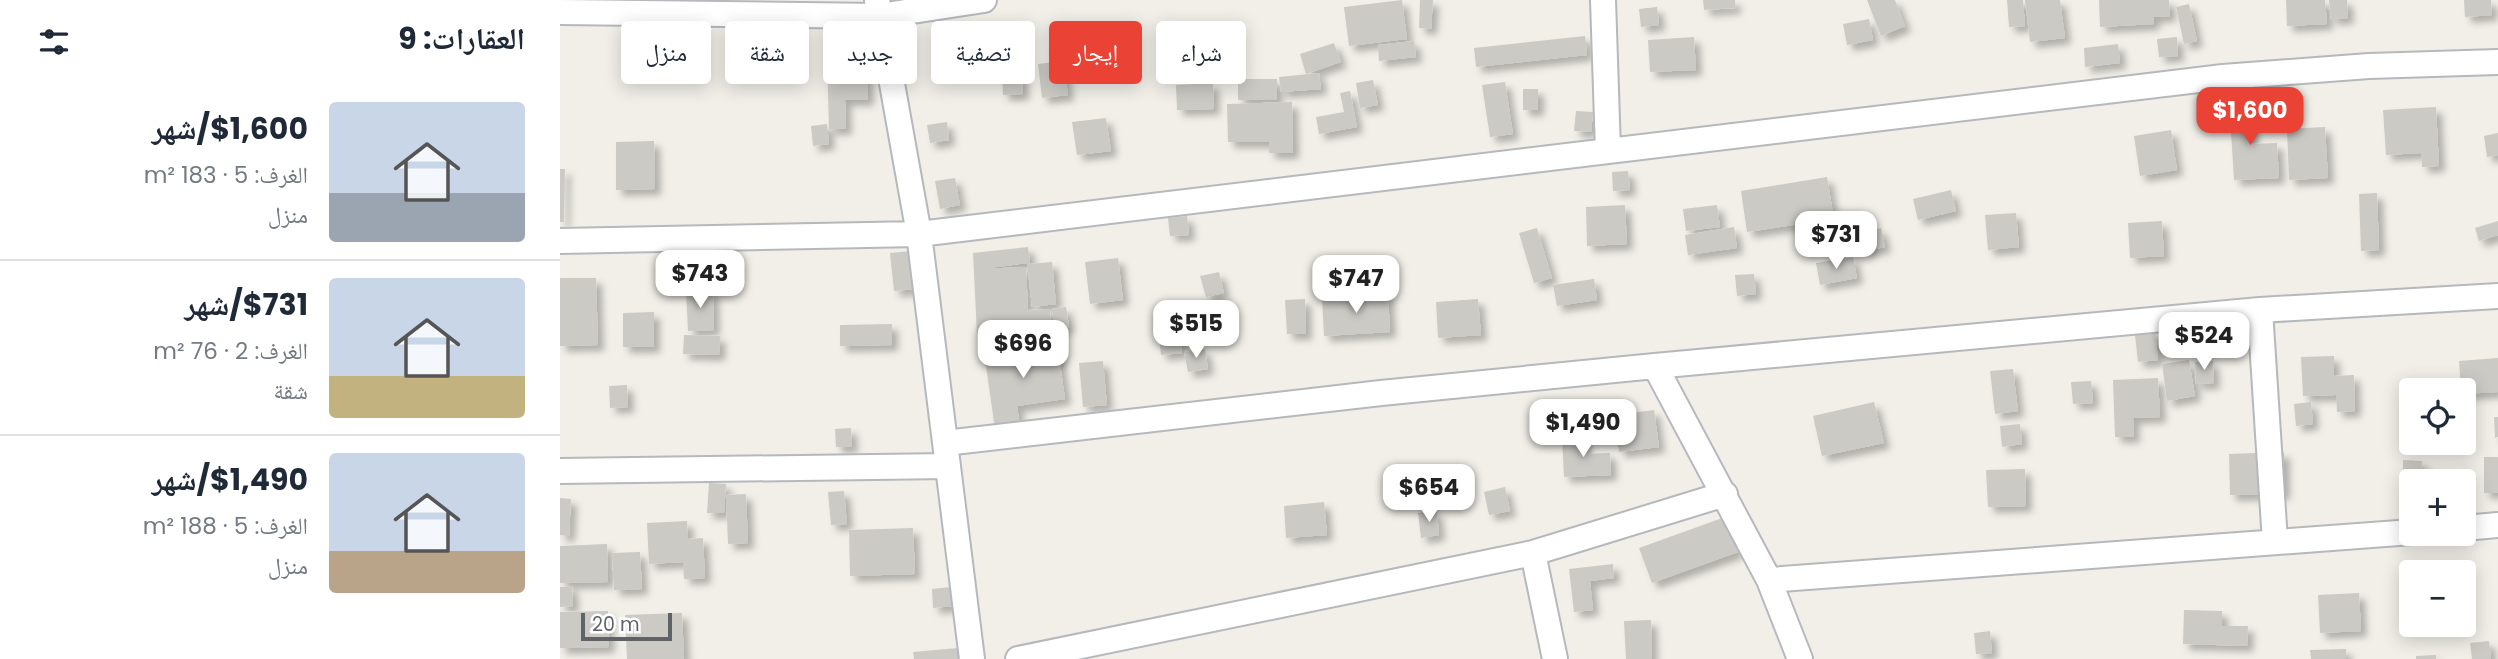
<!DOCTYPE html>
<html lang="ar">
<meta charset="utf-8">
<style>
body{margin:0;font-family:Poppins,"Noto Naskh Arabic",sans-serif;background:#f2f2f3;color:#1f2937;direction:rtl;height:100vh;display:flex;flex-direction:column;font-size:26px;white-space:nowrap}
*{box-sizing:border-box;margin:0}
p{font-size:23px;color:#747a83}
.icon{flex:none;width:38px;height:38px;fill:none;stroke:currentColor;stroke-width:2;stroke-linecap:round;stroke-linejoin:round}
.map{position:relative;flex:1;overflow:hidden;direction:ltr}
.details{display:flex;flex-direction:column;background:#fff;width:560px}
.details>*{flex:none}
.guide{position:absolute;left:21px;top:21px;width:665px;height:63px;direction:rtl;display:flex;gap:14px}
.buttons{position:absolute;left:1839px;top:378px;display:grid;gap:14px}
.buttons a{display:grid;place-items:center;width:77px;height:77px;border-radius:7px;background:#fff;box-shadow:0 4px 18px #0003;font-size:35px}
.scale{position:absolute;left:21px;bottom:18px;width:91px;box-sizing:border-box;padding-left:7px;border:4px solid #5f6368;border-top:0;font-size:19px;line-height:24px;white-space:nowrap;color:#5f6368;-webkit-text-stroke:5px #fff;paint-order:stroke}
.price{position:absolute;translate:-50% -60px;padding:0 16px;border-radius:14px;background:#fff;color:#222;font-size:23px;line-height:46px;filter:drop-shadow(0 2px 4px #0008)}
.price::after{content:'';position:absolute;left:50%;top:42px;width:21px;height:16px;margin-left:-10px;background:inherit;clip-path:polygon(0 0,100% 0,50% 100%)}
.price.selected{background:#ea4335;color:#fff}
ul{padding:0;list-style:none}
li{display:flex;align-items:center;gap:21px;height:175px;padding:0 35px}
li+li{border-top:2px solid #e0e1e3}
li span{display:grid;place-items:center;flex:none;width:196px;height:140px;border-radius:7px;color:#555}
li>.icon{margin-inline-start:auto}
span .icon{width:84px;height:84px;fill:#fffc;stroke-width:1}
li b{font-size:30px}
h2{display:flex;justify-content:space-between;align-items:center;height:84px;padding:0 35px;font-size:30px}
.tag{padding:0 24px;border-radius:7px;background:#fff;box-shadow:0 4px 18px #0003;font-size:24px;line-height:63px}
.tag.selected{background:#ea4335;color:#fff}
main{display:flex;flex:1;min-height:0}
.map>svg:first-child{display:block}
</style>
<main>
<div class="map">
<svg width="1938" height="659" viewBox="0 0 1938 659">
<defs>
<filter id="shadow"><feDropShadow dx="6" dy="6" stdDeviation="3.5" flood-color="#0004"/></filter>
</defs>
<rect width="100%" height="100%" fill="#f1efe8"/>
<path fill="#cccac5" filter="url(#shadow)" d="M 842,0 L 847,39 L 789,46 L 784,7 Z
M 860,0 L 873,0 L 871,29 L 859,28 Z
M 1143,0 L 1175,0 L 1175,8 L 1144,10 Z
M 1307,0 L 1335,0 L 1345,26 L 1321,36 Z
M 1447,0 L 1463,0 L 1465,26 L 1449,27 Z
M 1465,0 L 1500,0 L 1505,38 L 1470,42 Z
M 1539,0 L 1609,0 L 1610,16 L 1593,17 L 1594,24 L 1540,27 Z
M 1726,0 L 1765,0 L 1767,24 L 1727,26 Z
M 1769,0 L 1787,0 L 1788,18 L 1771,19 Z
M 1904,0 L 1931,0 L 1932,15 L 1905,17 Z
M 1629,4 L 1637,41 L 1624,44 L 1616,7 Z
M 1097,7 L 1099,25 L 1081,27 L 1079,9 Z
M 1309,19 L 1313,40 L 1287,45 L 1283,24 Z
M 1025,36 L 1027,55 L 916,67 L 914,48 Z
M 1134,37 L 1136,70 L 1090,72 L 1088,40 Z
M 1617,37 L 1618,56 L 1599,57 L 1597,39 Z
M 854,41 L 856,57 L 819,61 L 818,45 Z
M 774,43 L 781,62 L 746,74 L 740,54 Z
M 1558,44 L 1560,63 L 1525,67 L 1524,48 Z
M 461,55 L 463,94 L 443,95 L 441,56 Z
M 306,58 L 308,100 L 285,100 L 286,129 L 269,129 L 267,59 Z
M 503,61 L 508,95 L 482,98 L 478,64 Z
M 759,73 L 761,89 L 721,92 L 719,77 Z
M 678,79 L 717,79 L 717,100 L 678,100 Z
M 813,80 L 818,105 L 800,108 L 796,83 Z
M 945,82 L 953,134 L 930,137 L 922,85 Z
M 653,83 L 654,109 L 617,110 L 616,85 Z
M 963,89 L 978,89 L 978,110 L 963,110 Z
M 790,91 L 797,127 L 759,134 L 756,117 L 784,112 L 780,93 Z
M 1689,98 L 1692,144 L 1717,143 L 1719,178 L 1674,180 L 1669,99 Z
M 732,102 L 733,153 L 709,153 L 709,142 L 668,142 L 667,104 Z
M 1876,107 L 1879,166 L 1862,167 L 1861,153 L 1826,155 L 1823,110 Z
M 1016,111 L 1033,112 L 1031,132 L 1014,131 Z
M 546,118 L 551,151 L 517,155 L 512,122 Z
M 387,122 L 389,140 L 370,143 L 367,125 Z
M 267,124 L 269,144 L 253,146 L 251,126 Z
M 1765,127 L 1768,178 L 1729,180 L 1727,129 Z
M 1611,130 L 1617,170 L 1580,176 L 1574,136 Z
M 1938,133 L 1938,155 L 1927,157 L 1924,136 Z
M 94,141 L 95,189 L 56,190 L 56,142 Z
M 0,169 L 5,169 L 4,222 L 0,222 Z
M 1068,171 L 1070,190 L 1053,191 L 1052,172 Z
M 1267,177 L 1274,219 L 1187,232 L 1181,191 Z
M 395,178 L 400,205 L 380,209 L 375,181 Z
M 1391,190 L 1396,211 L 1358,220 L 1353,199 Z
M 1817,193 L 1819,250 L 1801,251 L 1799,194 Z
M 1065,205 L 1067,244 L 1027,246 L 1026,207 Z
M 1157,205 L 1160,227 L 1126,231 L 1123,209 Z
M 1456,213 L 1459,247 L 1428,250 L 1425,215 Z
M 627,216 L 629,235 L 610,236 L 608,218 Z
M 1602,221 L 1604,256 L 1570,258 L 1568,223 Z
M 1938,221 L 1938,235 L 1919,241 L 1915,228 Z
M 1174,227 L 1177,248 L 1128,255 L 1125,235 Z
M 977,228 L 992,278 L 974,283 L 959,233 Z
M 1321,228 L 1325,247 L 1303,252 L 1298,234 Z
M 468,247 L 470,264 L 492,262 L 496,304 L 472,307 L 467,263 L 421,269 L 466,267 L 468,310 L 490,309 L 491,332 L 417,335 L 413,253 Z
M 351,251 L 355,289 L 334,291 L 330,253 Z
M 1293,257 L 1297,278 L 1260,285 L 1256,263 Z
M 558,258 L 563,300 L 530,304 L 525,262 Z
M 659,272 L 664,293 L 646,297 L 640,276 Z
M 1194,274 L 1196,294 L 1177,296 L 1175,275 Z
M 0,278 L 36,278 L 38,345 L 0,346 Z
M 1034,279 L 1037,300 L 997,306 L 993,285 Z
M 153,290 L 154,330 L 128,331 L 126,291 Z
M 828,294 L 830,332 L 764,336 L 762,298 Z
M 745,299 L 746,334 L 727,334 L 725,300 Z
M 918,299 L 921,335 L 878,338 L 876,302 Z
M 506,307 L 509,327 L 495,329 L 492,309 Z
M 94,312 L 94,347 L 63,347 L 63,313 Z
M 618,314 L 622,353 L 601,355 L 597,316 Z
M 332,324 L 332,345 L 280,346 L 280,325 Z
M 1595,332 L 1598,360 L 1578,362 L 1575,335 Z
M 124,335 L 160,336 L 159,355 L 123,354 Z
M 497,342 L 505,399 L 457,406 L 460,426 L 435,429 L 424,352 Z
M 645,349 L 648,369 L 628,372 L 624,352 Z
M 1774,356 L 1774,376 L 1794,375 L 1795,411 L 1777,412 L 1776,395 L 1743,396 L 1741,357 Z
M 1938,358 L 1938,392 L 1904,394 L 1904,390 L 1901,390 L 1899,361 Z
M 1629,360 L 1635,396 L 1607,401 L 1602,364 Z
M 543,361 L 547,405 L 523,407 L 519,363 Z
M 1653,361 L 1654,383 L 1636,384 L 1635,362 Z
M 1453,369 L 1458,411 L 1435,414 L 1430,371 Z
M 1598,378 L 1600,417 L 1573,418 L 1574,437 L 1555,437 L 1553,380 Z
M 1531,381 L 1533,403 L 1513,404 L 1511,382 Z
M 67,385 L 68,407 L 50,408 L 49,386 Z
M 1314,402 L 1324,443 L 1262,456 L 1253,416 Z
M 1751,402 L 1753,424 L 1736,426 L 1734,404 Z
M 1094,410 L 1099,447 L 1059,452 L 1055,415 Z
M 1934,417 L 1938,417 L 1938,437 L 1935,438 Z
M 1839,418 L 1852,418 L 1852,433 L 1839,434 Z
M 1460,424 L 1462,444 L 1442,447 L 1440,426 Z
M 291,428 L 292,447 L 276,447 L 275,429 Z
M 1002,436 L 1024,436 L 1024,454 L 1050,453 L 1051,475 L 1004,477 Z
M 1724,452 L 1724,494 L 1670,495 L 1669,454 Z
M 1924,457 L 1938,457 L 1938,493 L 1924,493 Z
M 1843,460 L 1862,461 L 1861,477 L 1843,476 Z
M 1465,469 L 1466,506 L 1428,507 L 1426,470 Z
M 149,483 L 166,484 L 164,513 L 147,513 Z
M 945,487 L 950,511 L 929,515 L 924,492 Z
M 284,491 L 287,524 L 271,525 L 268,492 Z
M 186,494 L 188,543 L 168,544 L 166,495 Z
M 0,498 L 11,499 L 9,536 L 0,535 Z
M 764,502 L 767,535 L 726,538 L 724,506 Z
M 877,511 L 879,535 L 861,538 L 858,513 Z
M 1165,517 L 1178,552 L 1092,583 L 1079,548 Z
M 127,521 L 128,539 L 143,538 L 145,578 L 124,579 L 123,562 L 89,564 L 87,523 Z
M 353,528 L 355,574 L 290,576 L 289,530 Z
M 47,544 L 48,582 L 0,583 L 0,546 Z
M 80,552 L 82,589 L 54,590 L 52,553 Z
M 1053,564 L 1054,578 L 1030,581 L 1033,610 L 1014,612 L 1009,569 Z
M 12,586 L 13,606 L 0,607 L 0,587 Z
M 391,587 L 393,606 L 373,608 L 372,589 Z
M 1799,593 L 1801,631 L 1760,633 L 1758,595 Z
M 1624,610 L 1662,611 L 1662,626 L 1688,626 L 1687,646 L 1623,644 Z
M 48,611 L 49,647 L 0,648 L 0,612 Z
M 122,613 L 124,659 L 67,659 L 65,615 Z
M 1091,620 L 1092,659 L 1066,659 L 1064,621 Z
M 1430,631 L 1432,653 L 1416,654 L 1414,633 Z
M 1929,641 L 1931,659 L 1912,659 L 1910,643 Z
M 398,648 L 398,659 L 354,659 L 353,652 Z
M 1786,649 L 1786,659 L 1751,659 L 1750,650 Z
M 1876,655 L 1876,659 L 1856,659 L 1856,656 Z"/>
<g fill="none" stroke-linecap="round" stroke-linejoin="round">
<g stroke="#b5b8bc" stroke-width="28">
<path id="minor" d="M 317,0 L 359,234 L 412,659
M 1043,0 L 1048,150
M 0,12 L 320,16 L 424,0
M 0,241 L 359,234 L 1663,77 L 1809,66 L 1938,62
M 1700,310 L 1715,542
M 1095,366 L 1209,580 L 1240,659
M 385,443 L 821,393 L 1095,366 L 1700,310 L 1938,296
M 0,471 L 388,466
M 1904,528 L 1938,525
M 973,553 L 995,659
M 1209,580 L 1852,532
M 458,659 L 973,553 L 1165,494"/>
</g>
<use href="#minor" stroke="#fff" stroke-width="24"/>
</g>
</svg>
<div class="buttons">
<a><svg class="icon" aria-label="locate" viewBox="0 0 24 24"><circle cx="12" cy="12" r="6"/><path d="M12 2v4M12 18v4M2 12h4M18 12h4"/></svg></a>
<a>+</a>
<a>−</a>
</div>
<div class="scale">20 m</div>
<b class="price selected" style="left:1690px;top:147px">$1,600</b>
<b class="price" style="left:1276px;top:271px">$731</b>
<b class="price" style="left:140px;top:310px">$743</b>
<b class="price" style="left:796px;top:315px">$747</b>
<b class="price" style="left:636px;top:360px">$515</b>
<b class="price" style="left:1644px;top:372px">$524</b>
<b class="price" style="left:463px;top:380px">$696</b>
<b class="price" style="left:1023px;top:459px">$1,490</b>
<b class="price" style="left:869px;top:524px">$654</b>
<div class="guide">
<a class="tag">شراء</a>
<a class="tag selected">إيجار</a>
<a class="tag">تصفية</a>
<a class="tag">جديد</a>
<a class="tag">شقة</a>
<a class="tag">منزل</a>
</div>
</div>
<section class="details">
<h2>العقارات: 9<svg class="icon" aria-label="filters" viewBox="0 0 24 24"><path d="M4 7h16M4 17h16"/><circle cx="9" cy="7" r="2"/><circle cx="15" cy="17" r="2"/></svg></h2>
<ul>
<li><span style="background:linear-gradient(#c9d6e8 65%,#9aa5b1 0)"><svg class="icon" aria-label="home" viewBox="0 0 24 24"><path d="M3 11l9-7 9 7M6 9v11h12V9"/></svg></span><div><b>$1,600/شهر</b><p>الغرف: 5 · 183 m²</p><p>منزل</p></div></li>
<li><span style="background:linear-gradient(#c9d6e8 70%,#c2b280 0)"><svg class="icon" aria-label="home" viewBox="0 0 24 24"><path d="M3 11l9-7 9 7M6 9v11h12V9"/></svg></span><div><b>$731/شهر</b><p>الغرف: 2 · 76 m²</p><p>شقة</p></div></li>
<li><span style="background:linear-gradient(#c9d6e8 70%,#b9a48a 0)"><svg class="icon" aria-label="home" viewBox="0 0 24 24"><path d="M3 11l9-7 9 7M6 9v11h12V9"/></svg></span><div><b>$1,490/شهر</b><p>الغرف: 5 · 188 m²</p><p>منزل</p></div></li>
</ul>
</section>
</main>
